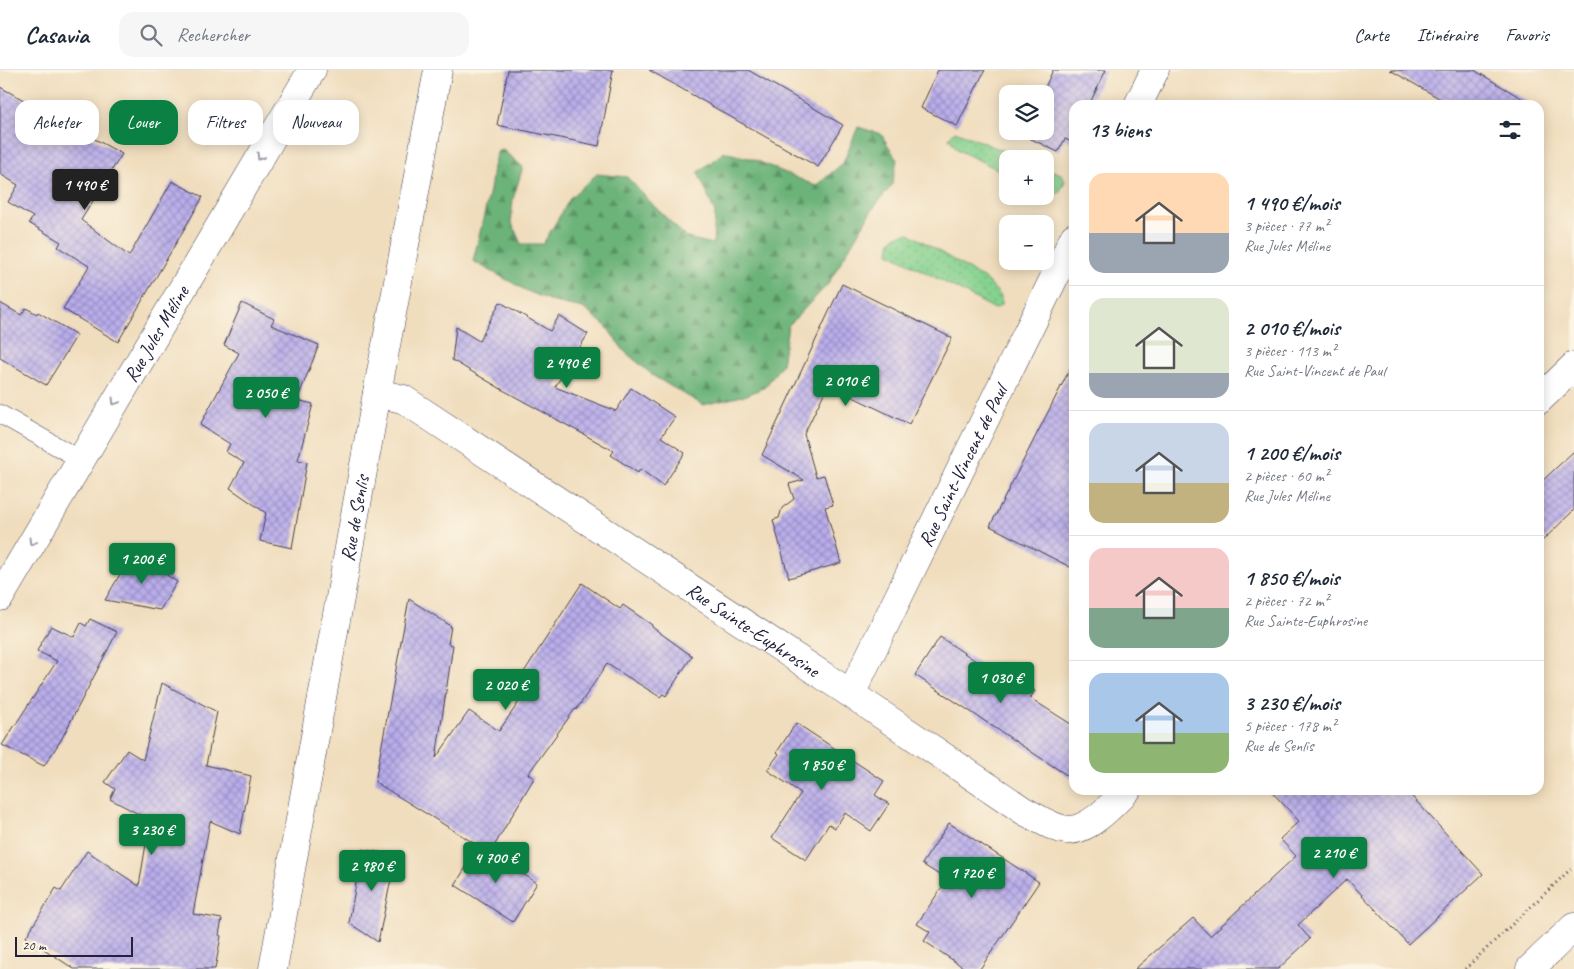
<!DOCTYPE html>
<html lang="fr">
<meta charset="utf-8">
<style>
body{margin:0;font-family:Caveat,sans-serif;background:#f6f6f7;color:#1f2937;height:100vh;display:flex;flex-direction:column;font-size:19px;white-space:nowrap}
*{box-sizing:border-box;margin:0}
p{font-size:16px;color:#747a83}
.icon{flex:none;width:28px;height:28px;fill:none;stroke:currentColor;stroke-width:2;stroke-linecap:round;stroke-linejoin:round}
.map{position:relative;flex:1;overflow:hidden}
.details{position:absolute;left:1069px;top:30px;width:475px;height:695px;display:flex;flex-direction:column;background:#fff;border-radius:15px;box-shadow:0 2px 12px #0003}
.details>*{flex:none}
.hud{position:absolute;left:15px;top:30px;width:475px;height:45px;display:flex;gap:10px}
.tools{position:absolute;left:999px;top:15px;display:grid;gap:10px}
.tools a{display:grid;place-items:center;width:55px;height:55px;border-radius:10px;background:#fff;box-shadow:0 2px 12px #0003;font-size:25px}
.scale{position:absolute;left:15px;bottom:12px;width:118px;box-sizing:border-box;padding-left:5px;border:2px solid #22223b;border-top:0;font-size:14px;line-height:18px;white-space:nowrap;color:#22223b;-webkit-text-stroke:4px #fcf5e5;paint-order:stroke}
.price{position:absolute;translate:-50% -42px;padding:0 11px;border-radius:5px;background:#0b8043;color:#fff;font-size:16px;line-height:32px;filter:drop-shadow(0 1px 2px #0008)}
.price::after{content:'';position:absolute;left:50%;top:30px;width:15px;height:11px;margin-left:-8px;background:inherit;clip-path:polygon(0 0,100% 0,50% 100%)}
.price.on{background:#222;color:#fff}
ul{padding:0;list-style:none}
li{display:flex;align-items:center;gap:15px;height:125px;padding:0 20px}
li+li{border-top:1px solid #e0e1e3}
li span{display:grid;place-items:center;flex:none;width:140px;height:100px;border-radius:15px;color:#555}
li>.icon{margin-inline-start:auto}
span .icon{width:60px;height:60px;fill:#fffc;stroke-width:1}
li b{font-size:21px}
h2{display:flex;justify-content:space-between;align-items:center;height:60px;padding:0 20px;font-size:21px}
.tag{padding:0 18px;border-radius:15px;background:#fff;box-shadow:0 2px 12px #0003;font-size:18px;line-height:45px}
.tag.on{background:#0b8043;color:#fff}
header{display:flex;align-items:center;gap:30px;box-sizing:border-box;height:70px;padding:0 25px;background:#fff;border-bottom:1px solid #e0e1e3}
header strong{font-size:24px}
nav{display:flex;gap:28px;margin-inline-start:auto;font-size:18px}
.search{width:350px;height:45px;background:#f6f6f7;display:flex;align-items:center;gap:12px;box-sizing:border-box;padding:0 18px;border-radius:15px;color:#747a83;font-size:19px}
.map>svg:first-child{display:block}
</style>
<header>
<strong>Casavia</strong>
<div class="search"><svg class="icon" aria-label="search" viewBox="0 0 24 24"><circle cx="10" cy="10" r="6"/><path d="M15 15l6 6"/></svg>Rechercher</div>
<nav><a>Carte</a><a>Itinéraire</a><a>Favoris</a></nav>
</header>
<div class="map">
<svg width="1574" height="899" viewBox="0 0 1574 899">
<defs>
<pattern id="grass-dots" width="8" height="8" patternUnits="userSpaceOnUse" patternTransform="scale(1.25)"><rect width="8" height="8" fill="#85d18e"/><path d="M2 2h.1M6 6h.1" fill="none" stroke="#73b37b" stroke-width="1.8" stroke-linecap="round"/></pattern>
<pattern id="forest-firs" width="22" height="20" patternUnits="userSpaceOnUse" patternTransform="scale(1.25)"><rect width="22" height="20" fill="#6cb379"/><path d="M5 1l3.5 6h-7zM16 11l3.5 6h-7z" fill="#589164"/></pattern>
<pattern id="building-cross-hatch" width="8" height="8" patternUnits="userSpaceOnUse" patternTransform="scale(1.25)"><rect width="8" height="8" fill="#b9adeb"/><path d="M0 0l8 8M0 8l8-8" fill="none" stroke="#968cc0"/></pattern>
</defs>
<rect width="100%" height="100%" fill="#fcf5e5"/>
<filter id="ink" filterUnits="userSpaceOnUse"><feTurbulence type="fractalNoise" baseFrequency=".02" numOctaves="2"/><feDisplacementMap in="SourceGraphic" scale="10" xChannelSelector="R" yChannelSelector="G"/><feConvolveMatrix kernelMatrix="1 2 1 2 8 2 1 2 1" color-interpolation-filters="sRGB"/></filter>
<filter id="wash" filterUnits="userSpaceOnUse"><feTurbulence type="fractalNoise" baseFrequency=".0096" numOctaves="4" result="noise"/><feDisplacementMap in="SourceGraphic" scale="20" xChannelSelector="R" yChannelSelector="G"/><feGaussianBlur stdDeviation="1.12" result="paint"/><feColorMatrix in="noise" values="0 0 0 0 0 0 0 0 0 0 0 0 0 0 0 0 0 1.4 0 .05"/><feComposite in="paint" operator="in"/></filter>
<g filter="url(#wash)">
<rect width="100%" height="100%" fill="#f0ddbd"/>
<path fill="url(#grass-dots)" stroke="#547a64" d="M 955,61 L 1023,89 L 1008,89 L 1007,104 L 958,80 L 949,68 Z
M 1045,98 L 1061,104 L 1065,111 L 1059,123 L 1053,125 L 1045,122 Z
M 909,163 L 986,210 L 1001,226 L 1001,235 L 995,239 L 889,183 L 891,170 L 896,166 Z"/>
<path fill="url(#forest-firs)" stroke="#476a5a" d="M 858,57 L 881,64 L 897,90 L 892,115 L 872,140 L 828,214 L 788,256 L 782,294 L 765,317 L 747,325 L 703,335 L 655,307 L 624,281 L 606,256 L 583,238 L 554,232 L 527,221 L 473,191 C 479,167 484,144 490,120 C 493,105 491,96 498,81 L 503,80 L 523,97 L 513,129 L 511,151 L 521,174 L 543,174 L 571,127 L 597,104 L 627,107 L 655,137 L 687,168 L 713,174 L 715,143 L 698,102 L 724,82 L 753,89 L 816,116 L 843,93 Z"/>
<g id="blocks">
<path fill="url(#building-cross-hatch)" d="M 508,0 L 613,0 L 599,76 L 497,55 Z
M 649,0 L 748,0 L 843,55 L 818,97 Z
M 938,0 L 985,0 L 957,56 L 921,38 Z
M 1053,0 L 1106,0 L 1089,35 L 1074,35 L 1074,73 L 1065,69 L 1058,82 L 1023,65 L 1024,61 L 1045,61 L 1045,24 L 1042,24 Z
M 1390,0 L 1474,0 L 1533,35 L 1451,35 Z
M 0,17 L 122,84 L 81,150 L 129,186 L 172,111 L 203,127 L 118,272 L 63,239 L 89,196 L 58,177 L 61,172 L 29,153 L 33,147 L 8,132 L 18,115 L 0,104 Z
M 842,214 L 952,268 L 909,354 L 828,315 L 804,364 L 816,407 L 824,405 L 833,435 L 825,437 L 841,493 L 789,508 L 773,450 L 779,448 L 782,438 L 794,429 L 789,414 L 804,410 L 762,385 Z
M 500,232 L 550,261 L 559,246 L 588,264 L 555,317 L 616,341 L 631,318 L 675,347 L 661,367 L 685,383 L 663,416 L 640,399 L 638,403 L 611,385 L 614,381 L 503,320 L 452,290 L 456,257 L 479,271 Z
M 0,233 L 21,245 L 26,238 L 37,244 L 38,242 L 77,265 L 46,315 L 0,288 Z
M 242,233 L 274,249 L 271,255 L 319,275 L 297,330 L 313,334 L 298,390 L 307,392 L 292,478 L 260,471 L 266,443 L 230,418 L 244,393 L 226,382 L 230,374 L 200,355 L 239,283 L 224,275 Z
M 1074,291 L 1074,499 L 990,456 Z
M 1574,381 L 1574,440 L 1539,474 L 1539,414 Z
M 133,482 L 177,512 L 160,540 L 105,530 Z
M 582,513 L 620,539 L 623,535 L 652,555 L 652,557 L 692,586 L 666,626 L 663,624 L 660,627 L 607,594 L 576,640 L 575,639 L 528,704 L 534,708 L 490,783 L 375,712 L 409,529 L 451,556 L 448,574 L 453,575 L 436,688 L 469,641 L 499,661 L 534,610 L 524,602 Z
M 90,549 L 117,562 L 61,670 L 44,696 L 2,675 L 57,591 L 37,581 L 51,556 L 74,567 L 81,553 L 86,556 Z
M 940,567 L 997,605 L 1001,599 L 1035,621 L 1030,628 L 1074,656 L 1074,710 L 915,605 Z
M 162,613 L 217,642 L 206,695 L 251,706 L 240,764 L 210,751 L 193,844 L 222,849 L 219,865 L 221,866 L 215,899 L 74,899 L 26,867 L 56,818 L 61,821 L 87,781 L 139,816 L 150,750 L 110,729 L 115,719 L 105,712 L 127,680 L 143,690 Z
M 796,653 L 884,711 L 875,725 L 889,734 L 871,761 L 845,743 L 835,758 L 829,754 L 806,790 L 772,768 L 801,723 L 767,700 L 779,684 L 777,682 Z
M 1270,720 L 1406,720 L 1483,804 L 1408,874 L 1347,809 L 1298,855 L 1310,869 L 1278,899 L 1135,899 L 1193,848 L 1210,866 L 1296,786 L 1280,769 L 1299,751 Z
M 949,753 L 1039,812 L 980,899 L 966,899 L 924,871 L 930,862 L 917,854 L 947,810 L 922,794 Z
M 479,776 L 537,813 L 513,852 L 455,815 Z
M 362,779 L 396,785 L 378,872 L 349,853 Z"/>
</g>
</g>
<g filter="url(#ink)">
<use href="#blocks" fill-opacity="0" stroke="#413e4e" stroke-width="1"/>
<g fill="none" stroke-linecap="round" stroke-linejoin="round">
<g stroke="#413e4e" stroke-width="19">
<path id="service" d="M 0,344 L 81,390"/>
</g>
<g stroke="#413e4e" stroke-width="29">
<g id="minor">
<path d="M 1138,35 L 1155,0"/>
<path id="s1" d="M 377,323 L 403,329 L 851,624 L 1024,741 C 1038,748 1052,758 1067,760 C 1089,761 1113,734 1127,720"/>
<path d="M 1539,330 L 1574,296"/>
<path id="s2" d="M 0,527 L 312,0"/>
<path id="s3" d="M 851,624 L 1074,167"/>
<path d="M 1530,899 L 1574,857"/>
</g>
</g>
<g stroke="#413e4e" stroke-width="29">
<g id="tertiary">
<path id="s4" d="M 273,899 L 377,323 L 438,0"/>
</g>
</g>
<path stroke="#413e4e" stroke-width="3" stroke-dasharray="1 4" stroke-linecap="butt" d="M 1465,899 L 1574,796"/>
<use href="#service" stroke="#fff" stroke-width="18"/>
<use href="#minor" stroke="#fff" stroke-width="28"/>
<use href="#tertiary" stroke="#fff" stroke-width="28"/>
</g>
<defs><path id="oneway-chevron" d="M-2-3.5L2.5 0L-2 3.5" fill="none" stroke-width="1.6" stroke-linecap="round" stroke-linejoin="round" transform="scale(1.25)"/></defs>
<g stroke="#9c9ca7">
<use href="#oneway-chevron" transform="translate(260 87) rotate(121)"/>
<use href="#oneway-chevron" transform="translate(115 332) rotate(121)"/>
<use href="#oneway-chevron" transform="translate(32 472) rotate(121)"/>
</g>
</g>
<g text-anchor="middle" dominant-baseline="central" stroke-width="5" stroke-linejoin="round" paint-order="stroke">
<g font-size="20" fill="#22223b" stroke="#fcf5e5">
<text stroke="none"><textPath href="#s2" startOffset="306">Rue Jules Méline</textPath></text>
<text stroke="none"><textPath href="#s3" startOffset="254">Rue Saint-Vincent de Paul</textPath></text>
<text stroke="none"><textPath href="#s4" startOffset="458">Rue de Senlis</textPath></text>
<text stroke="none"><textPath href="#s1" startOffset="446">Rue Sainte-Euphrosine</textPath></text>
</g>
</g>
</svg>
<div class="tools">
<a><svg class="icon" aria-label="layers" viewBox="0 0 24 24"><path d="M12 4l9 5-9 5-9-5zM3 14l9 5 9-5"/></svg></a>
<a>+</a>
<a>−</a>
</div>
<div class="scale">20 m</div>
<b class="price on" style="left:85px;top:141px">1 490 €</b>
<b class="price" style="left:567px;top:319px">2 490 €</b>
<b class="price" style="left:846px;top:337px">2 010 €</b>
<b class="price" style="left:266px;top:349px">2 050 €</b>
<b class="price" style="left:142px;top:515px">1 200 €</b>
<b class="price" style="left:1001px;top:634px">1 030 €</b>
<b class="price" style="left:506px;top:641px">2 020 €</b>
<b class="price" style="left:822px;top:721px">1 850 €</b>
<b class="price" style="left:152px;top:786px">3 230 €</b>
<b class="price" style="left:1334px;top:809px">2 210 €</b>
<b class="price" style="left:496px;top:814px">4 700 €</b>
<b class="price" style="left:372px;top:822px">2 980 €</b>
<b class="price" style="left:972px;top:829px">1 720 €</b>
<div class="hud">
<a class="tag">Acheter</a>
<a class="tag on">Louer</a>
<a class="tag">Filtres</a>
<a class="tag">Nouveau</a>
</div>
<section class="details">
<h2>13 biens<svg class="icon" aria-label="filters" viewBox="0 0 24 24"><path d="M4 7h16M4 17h16"/><circle cx="9" cy="7" r="2"/><circle cx="15" cy="17" r="2"/></svg></h2>
<ul>
<li><span style="background:linear-gradient(#ffd9b3 60%,#9aa5b1 0)"><svg class="icon" aria-label="home" viewBox="0 0 24 24"><path d="M3 11l9-7 9 7M6 9v11h12V9"/></svg></span><div><b>1 490 €/mois</b><p>3 pièces · 77 m²</p><p>Rue Jules Méline</p></div></li>
<li><span style="background:linear-gradient(#dfe7d0 75%,#9aa5b1 0)"><svg class="icon" aria-label="home" viewBox="0 0 24 24"><path d="M3 11l9-7 9 7M6 9v11h12V9"/></svg></span><div><b>2 010 €/mois</b><p>3 pièces · 113 m²</p><p>Rue Saint-Vincent de Paul</p></div></li>
<li><span style="background:linear-gradient(#c9d6e8 60%,#c2b280 0)"><svg class="icon" aria-label="home" viewBox="0 0 24 24"><path d="M3 11l9-7 9 7M6 9v11h12V9"/></svg></span><div><b>1 200 €/mois</b><p>2 pièces · 60 m²</p><p>Rue Jules Méline</p></div></li>
<li><span style="background:linear-gradient(#f6c9c9 60%,#7fa58c 0)"><svg class="icon" aria-label="home" viewBox="0 0 24 24"><path d="M3 11l9-7 9 7M6 9v11h12V9"/></svg></span><div><b>1 850 €/mois</b><p>2 pièces · 72 m²</p><p>Rue Sainte-Euphrosine</p></div></li>
<li><span style="background:linear-gradient(#a9c7e8 60%,#8fb573 0)"><svg class="icon" aria-label="home" viewBox="0 0 24 24"><path d="M3 11l9-7 9 7M6 9v11h12V9"/></svg></span><div><b>3 230 €/mois</b><p>5 pièces · 178 m²</p><p>Rue de Senlis</p></div></li>
</ul>
</section>
</div>
